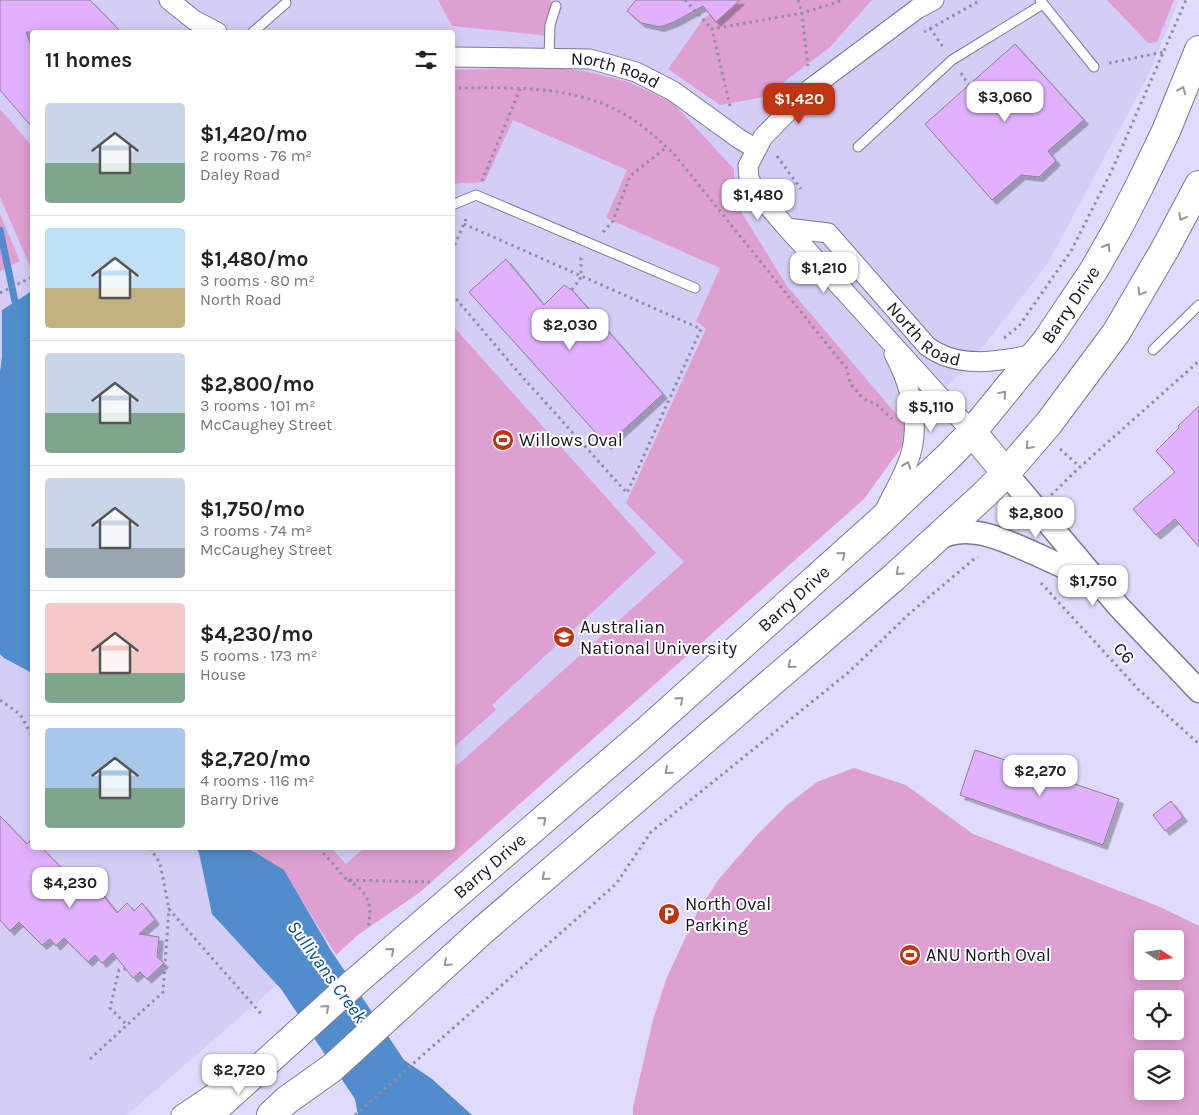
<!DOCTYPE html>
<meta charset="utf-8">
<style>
body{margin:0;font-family:Karla,sans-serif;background:#f2f2f2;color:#222;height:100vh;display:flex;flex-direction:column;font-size:19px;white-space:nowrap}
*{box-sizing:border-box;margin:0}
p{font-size:16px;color:#767676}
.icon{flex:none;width:28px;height:28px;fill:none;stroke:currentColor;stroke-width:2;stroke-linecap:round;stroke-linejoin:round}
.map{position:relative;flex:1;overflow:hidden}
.drawer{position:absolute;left:30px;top:30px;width:425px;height:820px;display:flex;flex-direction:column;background:#fff;border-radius:5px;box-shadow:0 2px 12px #0003}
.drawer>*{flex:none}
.needle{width:32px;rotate:102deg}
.tools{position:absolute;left:1134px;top:930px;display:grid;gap:10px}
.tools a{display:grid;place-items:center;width:50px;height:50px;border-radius:5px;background:#fff;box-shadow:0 2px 12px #0003;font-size:25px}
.price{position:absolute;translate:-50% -42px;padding:0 11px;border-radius:10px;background:#fff;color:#222;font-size:16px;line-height:32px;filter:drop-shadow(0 1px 2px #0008)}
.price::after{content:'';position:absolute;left:50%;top:30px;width:15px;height:11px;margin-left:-8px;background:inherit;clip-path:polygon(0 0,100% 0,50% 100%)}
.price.active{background:#bf3510;color:#fff}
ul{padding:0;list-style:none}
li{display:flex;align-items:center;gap:15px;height:125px;padding:0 15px}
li+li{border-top:1px solid #e0e0e0}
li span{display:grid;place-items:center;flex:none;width:140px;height:100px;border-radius:5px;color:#555}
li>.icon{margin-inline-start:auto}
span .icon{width:60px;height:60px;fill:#fffc;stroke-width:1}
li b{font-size:21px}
h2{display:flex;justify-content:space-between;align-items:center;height:60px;padding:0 15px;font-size:21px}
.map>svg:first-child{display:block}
</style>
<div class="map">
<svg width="1199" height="1115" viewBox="0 0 1199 1115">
<defs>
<filter id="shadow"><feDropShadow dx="4.5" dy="4.5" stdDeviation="0" flood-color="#0004"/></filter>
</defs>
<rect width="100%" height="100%" fill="#e0dbfc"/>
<path fill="#d4cef6" d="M 0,0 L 1179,0 L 1147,78 L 1048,263 L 972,361 L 947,387 L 900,442 L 453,832 L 452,32 L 32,32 L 32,848 L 435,848 L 127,1115 L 0,1115 Z"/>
<path fill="#dea0d2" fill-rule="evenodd" d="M 438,0 L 550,0 L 556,6 L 550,36 L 452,26 Z
M 740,0 L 872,0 L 830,47 L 764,97 L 720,105 L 668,69 L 704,18 L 710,14 L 716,22 Z
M 1107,0 L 1174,0 L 1157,42 L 1148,43 Z
M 540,67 L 584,71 L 629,82 L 673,103 L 734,169 L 734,200 L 787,286 L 908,428 L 903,445 L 864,499 L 419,893 L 359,934 L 336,955 L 284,871 L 248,848 L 331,848 L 346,864 L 364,848 L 452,848 L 453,769 L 684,562 L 626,503 L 706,329 L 696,321 L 720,268 L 606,218 L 627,170 L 513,120 L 485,181 C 474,184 464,182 453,184 L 453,70 Z
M 0,109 L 32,146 L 32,271 L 0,197 Z
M 0,214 L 20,261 L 0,271 Z
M 453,326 L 656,553 L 492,705 L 496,710 L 453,748 Z
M 854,768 L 906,785 L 973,834 L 1158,906 L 1199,926 L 1199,1115 L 633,1115 L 633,1107 L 653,1020 L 667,977 L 698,911 L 719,879 L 757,835 L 787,805 L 817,782 ZM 1142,939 L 1175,939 L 1175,971 L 1142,971 ZM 1142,999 L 1175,999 L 1175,1031 L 1142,1031 ZM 1142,1059 L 1175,1059 L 1175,1091 L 1142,1091 Z"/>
<path fill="#518dcc" d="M 32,291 L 32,673 L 4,658 L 0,654 L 0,372 L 2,357 L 2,310 Z
M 196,848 L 248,848 L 284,870 L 330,949 L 404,1060 L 432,1079 L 472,1115 L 358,1115 L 355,1099 L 281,989 L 212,914 L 199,853 Z"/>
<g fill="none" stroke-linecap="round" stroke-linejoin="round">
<path stroke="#518dcc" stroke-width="7" d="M 0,230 L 17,311"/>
</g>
<path fill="#e1b1fd" stroke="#8f7e99" filter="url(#shadow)" d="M 0,0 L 90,0 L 121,32 L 26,32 L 32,49 L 32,127 L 0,90 Z
M 636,0 L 740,0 L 716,22 L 703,6 L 674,22 L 660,27 L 641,23 L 627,11 Z
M 1015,44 L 1084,120 L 1048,151 L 1056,161 L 1039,177 L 1021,175 L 992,200 L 925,124 Z
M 506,259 L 544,305 L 564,285 L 572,290 L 663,394 L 607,445 L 469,292 Z
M 1199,406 L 1199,547 L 1175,519 L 1156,535 L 1133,509 L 1175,472 L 1156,451 L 1179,428 L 1178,426 Z
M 975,750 L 1032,769 L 1034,764 L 1065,775 L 1063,780 L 1119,799 L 1103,845 L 960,795 Z
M 1171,801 L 1183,817 L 1165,831 L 1153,815 Z
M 0,816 L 27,844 L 32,839 L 32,848 L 42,848 L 88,895 L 96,886 L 117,913 L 127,903 L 134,911 L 142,903 L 155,920 L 139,934 L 159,937 L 157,957 L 164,963 L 147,979 L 140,972 L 133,978 L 113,953 L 102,963 L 95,955 L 88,962 L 64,938 L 56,946 L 50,939 L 42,945 L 19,922 L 10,931 L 0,920 Z"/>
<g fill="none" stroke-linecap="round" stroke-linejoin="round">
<g stroke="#7d7896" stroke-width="11">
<path id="service" d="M 1040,0 L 1094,67
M 253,32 L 286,3
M 549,58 L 550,25 L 556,6
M 858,147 L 952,60 L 1043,4
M 452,205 L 476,195 L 695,288
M 1153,350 L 1199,305"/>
</g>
<g stroke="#7d7896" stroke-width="21">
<g id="minor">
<path d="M 169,0 L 194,20 L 217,32"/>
<path d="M 934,0 L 917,9 L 810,89 L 763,137 L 748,166 L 749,178 L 755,191 L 787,228 L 972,432"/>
<path id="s1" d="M 452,57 L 590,59 L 636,72 L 673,91 L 738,138 L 756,149"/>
<path id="s2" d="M 787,228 L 828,233 L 927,346 C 959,370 999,361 1036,354"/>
<path d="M 886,508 C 896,487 909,467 913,444 C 918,414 908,381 894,354"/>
<path d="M 181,1115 L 226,1085"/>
</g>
</g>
<g stroke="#7d7896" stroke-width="25">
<path id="tertiary" d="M 1006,473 L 1119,607 L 1199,691
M 936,540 C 968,520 1008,542 1038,555 C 1055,563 1073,571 1090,579"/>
</g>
<g stroke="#7d7896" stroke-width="30">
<g id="primary">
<path d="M 972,432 L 1006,473"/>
<path id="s3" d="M 208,1115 L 354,983 L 644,733 L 877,524 L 949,456 L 972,432 L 1047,340 L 1094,270 L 1119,226 L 1140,185 L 1166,131 L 1199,50"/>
<path d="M 271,1115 L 287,1100 L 332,1068 L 483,930 L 892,579 L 984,495 L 1006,473 L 1049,423 L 1116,333 L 1165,249 L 1199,185"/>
</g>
</g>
<path stroke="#918da5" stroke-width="3" stroke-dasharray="2.5 4" stroke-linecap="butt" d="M 685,0 L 712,29
M 798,0 L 802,13 L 808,66
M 930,28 L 943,47
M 924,32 L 981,0
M 1109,63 L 1164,52
M 961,73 L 969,85
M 452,88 C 511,88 571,84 624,114 C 643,125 658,139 674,154 L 847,369 L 850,383 L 859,394 L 864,399 L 877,405 L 892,419
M 730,106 L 712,29 L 802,13 L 844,0
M 777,156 L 801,189
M 482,181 L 520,89
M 603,232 L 613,221 L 630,176 L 667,147
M 452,251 L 467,217
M 572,290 L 581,277 L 581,258 L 583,256
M 0,293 L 32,277
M 452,294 L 518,372 L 627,493 L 701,329 L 464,224
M 1004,338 L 1019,326 L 1071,251 L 1112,170 L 1186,0
M 1060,449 L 1080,467
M 1051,495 L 1080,467 L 1199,361
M 1041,583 L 1139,690 L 1199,744
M 0,700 L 20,714 L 32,736
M 150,848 L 160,863 L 169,909
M 319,848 L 347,880 L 430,882
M 348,880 C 368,892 373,904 368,927
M 126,969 L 119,970 L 110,1008 L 127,1025
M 90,1059 L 163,992 L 169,909 L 263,1016
M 355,1115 L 616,884 L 651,832 L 849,672 L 909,614 L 974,559 L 978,557"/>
<use href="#service" stroke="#fff" stroke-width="9"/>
<use href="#minor" stroke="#fff" stroke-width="19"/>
<use href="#tertiary" stroke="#fff" stroke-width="22"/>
<use href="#primary" stroke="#fff" stroke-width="28"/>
</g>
<defs><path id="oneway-chevron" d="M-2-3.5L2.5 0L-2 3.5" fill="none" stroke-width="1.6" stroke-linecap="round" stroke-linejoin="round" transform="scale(1.25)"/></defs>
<g stroke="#96959a">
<use href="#oneway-chevron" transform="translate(1182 90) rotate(-67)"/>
<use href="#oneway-chevron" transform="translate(1182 217) rotate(118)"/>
<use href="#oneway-chevron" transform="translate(1107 247) rotate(-60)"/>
<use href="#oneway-chevron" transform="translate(1141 292) rotate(121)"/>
<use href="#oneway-chevron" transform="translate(1003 394) rotate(-50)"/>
<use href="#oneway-chevron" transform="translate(1029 446) rotate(131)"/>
<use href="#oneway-chevron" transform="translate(907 465) rotate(-70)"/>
<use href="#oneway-chevron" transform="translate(842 555) rotate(-41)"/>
<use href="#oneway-chevron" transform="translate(899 572) rotate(138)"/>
<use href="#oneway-chevron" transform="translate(791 665) rotate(139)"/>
<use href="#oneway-chevron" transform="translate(680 700) rotate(-42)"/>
<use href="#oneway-chevron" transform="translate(668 771) rotate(139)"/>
<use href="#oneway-chevron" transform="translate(543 820) rotate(-41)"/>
<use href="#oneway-chevron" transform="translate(545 877) rotate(139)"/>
<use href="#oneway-chevron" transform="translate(391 951) rotate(-41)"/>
<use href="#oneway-chevron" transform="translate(447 963) rotate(138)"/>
<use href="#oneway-chevron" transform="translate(326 1008) rotate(-42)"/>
</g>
<defs>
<g id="stadium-disc" transform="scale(1.125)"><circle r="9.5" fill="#bf3510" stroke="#fff"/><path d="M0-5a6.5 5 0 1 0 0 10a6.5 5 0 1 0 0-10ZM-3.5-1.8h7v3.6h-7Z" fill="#fff"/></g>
<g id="university-disc" transform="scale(1.125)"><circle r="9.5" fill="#bf3510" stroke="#fff"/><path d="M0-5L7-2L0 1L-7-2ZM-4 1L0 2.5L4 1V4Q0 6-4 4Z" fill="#fff"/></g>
<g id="parking-disc" transform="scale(1.125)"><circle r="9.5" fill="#bf3510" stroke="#fff"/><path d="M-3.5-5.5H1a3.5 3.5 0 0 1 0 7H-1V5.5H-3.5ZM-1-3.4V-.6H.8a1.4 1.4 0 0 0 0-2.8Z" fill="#fff"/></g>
</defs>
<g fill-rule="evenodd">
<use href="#stadium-disc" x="503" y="440"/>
<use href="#university-disc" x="564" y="637"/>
<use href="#parking-disc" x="669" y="914"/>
<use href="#stadium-disc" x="910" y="955"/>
</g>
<g text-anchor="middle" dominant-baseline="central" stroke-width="4" stroke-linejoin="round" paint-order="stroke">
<g font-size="18" fill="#16141f" stroke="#fff">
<text stroke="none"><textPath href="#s1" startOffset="165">North Road</textPath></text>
<text stroke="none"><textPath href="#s3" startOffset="1186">Barry Drive</textPath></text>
<text stroke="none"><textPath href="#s2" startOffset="182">North Road</textPath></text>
<text stroke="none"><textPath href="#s3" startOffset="781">Barry Drive</textPath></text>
<text transform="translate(1124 653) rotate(48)">C6</text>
<text stroke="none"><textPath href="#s3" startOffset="376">Barry Drive</textPath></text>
</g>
<g font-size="18" fill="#16141f" stroke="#fff" text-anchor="start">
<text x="519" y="440">Willows Oval</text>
<text x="580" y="627">Australian<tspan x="580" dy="21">National University</tspan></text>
<text x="685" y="904">North Oval<tspan x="685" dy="21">Parking</tspan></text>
<text x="926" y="955">ANU North Oval</text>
</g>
<g font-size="19" font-style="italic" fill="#084d88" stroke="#fff">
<text transform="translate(327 972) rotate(54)">Sullivans Creek</text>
</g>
</g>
</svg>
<div class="tools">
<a><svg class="needle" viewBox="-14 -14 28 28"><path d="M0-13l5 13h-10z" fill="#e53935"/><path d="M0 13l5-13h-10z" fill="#767676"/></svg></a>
<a><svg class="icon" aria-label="locate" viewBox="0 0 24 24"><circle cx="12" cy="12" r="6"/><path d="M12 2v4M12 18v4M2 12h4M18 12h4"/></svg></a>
<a><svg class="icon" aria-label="layers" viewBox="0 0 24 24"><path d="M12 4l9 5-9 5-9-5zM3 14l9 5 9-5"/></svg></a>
</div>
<b class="price" style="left:1005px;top:123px">$3,060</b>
<b class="price active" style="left:799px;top:125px">$1,420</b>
<b class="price" style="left:758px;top:221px">$1,480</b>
<b class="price" style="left:824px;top:294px">$1,210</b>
<b class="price" style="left:570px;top:351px">$2,030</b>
<b class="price" style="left:931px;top:433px">$5,110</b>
<b class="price" style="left:1036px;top:539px">$2,800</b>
<b class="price" style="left:1093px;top:607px">$1,750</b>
<b class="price" style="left:1040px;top:797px">$2,270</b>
<b class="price" style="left:70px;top:909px">$4,230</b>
<b class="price" style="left:239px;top:1096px">$2,720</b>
<section class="drawer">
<h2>11 homes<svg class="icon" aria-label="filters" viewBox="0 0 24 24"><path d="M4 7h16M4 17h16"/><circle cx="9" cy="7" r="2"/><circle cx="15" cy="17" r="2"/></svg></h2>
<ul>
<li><span style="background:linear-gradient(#c9d6e8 60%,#7fa58c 0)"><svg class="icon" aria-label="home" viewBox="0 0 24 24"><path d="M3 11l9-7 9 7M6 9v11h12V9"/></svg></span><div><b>$1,420/mo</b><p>2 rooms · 76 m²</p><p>Daley Road</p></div></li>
<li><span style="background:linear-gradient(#bfe0f5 60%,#c2b280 0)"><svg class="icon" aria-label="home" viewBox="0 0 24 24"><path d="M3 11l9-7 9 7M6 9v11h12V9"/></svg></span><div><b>$1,480/mo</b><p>3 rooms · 80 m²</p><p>North Road</p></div></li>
<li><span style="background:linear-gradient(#c9d6e8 60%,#7fa58c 0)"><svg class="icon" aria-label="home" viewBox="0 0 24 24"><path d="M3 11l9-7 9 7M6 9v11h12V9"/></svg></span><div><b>$2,800/mo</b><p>3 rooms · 101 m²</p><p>McCaughey Street</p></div></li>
<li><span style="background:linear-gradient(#c9d6e8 70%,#9aa5b1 0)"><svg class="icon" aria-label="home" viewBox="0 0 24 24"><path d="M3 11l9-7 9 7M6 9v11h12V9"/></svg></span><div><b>$1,750/mo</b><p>3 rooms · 74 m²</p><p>McCaughey Street</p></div></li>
<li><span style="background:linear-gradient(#f6c9c9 70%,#7fa58c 0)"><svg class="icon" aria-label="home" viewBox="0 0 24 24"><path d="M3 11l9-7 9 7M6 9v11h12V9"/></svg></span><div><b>$4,230/mo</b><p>5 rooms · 173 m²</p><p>House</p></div></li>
<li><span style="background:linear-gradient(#a9c7e8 60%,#7fa58c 0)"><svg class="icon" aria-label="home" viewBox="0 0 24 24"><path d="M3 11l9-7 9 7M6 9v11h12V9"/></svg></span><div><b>$2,720/mo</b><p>4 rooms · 116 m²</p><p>Barry Drive</p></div></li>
</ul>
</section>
</div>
